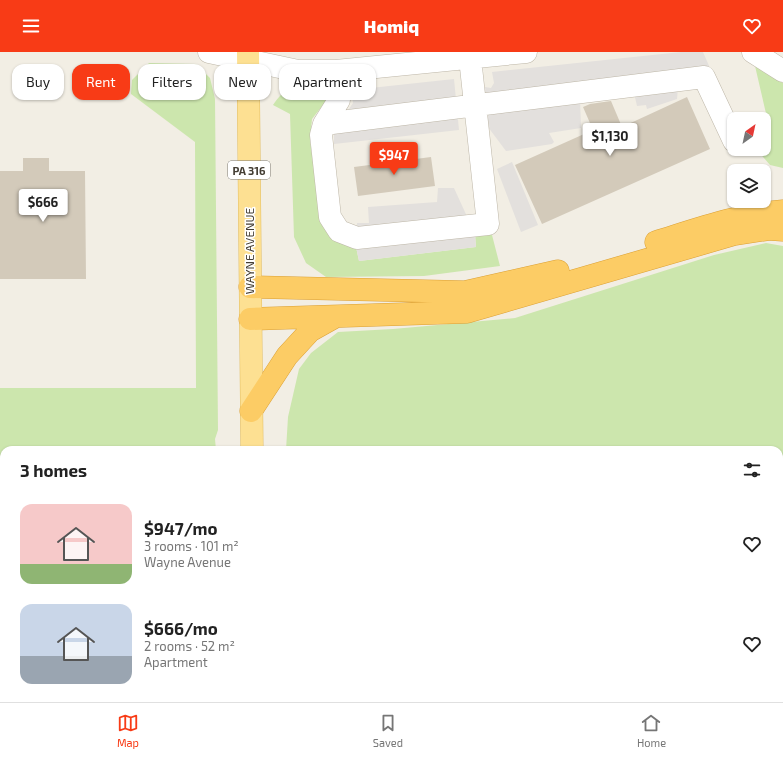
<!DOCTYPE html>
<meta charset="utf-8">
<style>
body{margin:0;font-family:"Exo 2",sans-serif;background:#f2f2f2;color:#222;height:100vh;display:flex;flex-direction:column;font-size:15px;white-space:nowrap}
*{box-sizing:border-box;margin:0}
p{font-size:13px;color:#767676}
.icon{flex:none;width:22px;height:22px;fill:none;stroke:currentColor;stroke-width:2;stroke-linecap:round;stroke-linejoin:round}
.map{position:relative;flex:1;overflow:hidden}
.side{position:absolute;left:0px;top:394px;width:783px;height:256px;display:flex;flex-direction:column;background:#fff;border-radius:12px 12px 0 0;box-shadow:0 1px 3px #0004}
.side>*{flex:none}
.guide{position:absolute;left:12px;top:12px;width:400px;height:36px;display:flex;gap:8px}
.needle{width:26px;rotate:33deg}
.tools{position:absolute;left:727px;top:60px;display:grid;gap:8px}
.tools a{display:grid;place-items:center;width:44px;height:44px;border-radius:8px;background:#fff;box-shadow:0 1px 3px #0004;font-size:20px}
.price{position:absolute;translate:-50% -34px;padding:0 9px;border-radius:4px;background:#fff;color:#222;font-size:13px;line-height:26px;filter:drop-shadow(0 1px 2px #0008)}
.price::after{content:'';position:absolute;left:50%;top:24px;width:12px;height:9px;margin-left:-6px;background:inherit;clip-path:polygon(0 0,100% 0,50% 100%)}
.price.selected{background:#f83b16;color:#fff}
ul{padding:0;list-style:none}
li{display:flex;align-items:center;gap:12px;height:100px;padding:0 20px}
li span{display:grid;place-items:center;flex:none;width:112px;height:80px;border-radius:12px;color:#555}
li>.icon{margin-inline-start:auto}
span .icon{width:48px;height:48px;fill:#fffc;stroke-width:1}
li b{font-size:17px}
h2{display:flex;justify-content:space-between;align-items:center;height:48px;padding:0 20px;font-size:17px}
.pill{padding:0 14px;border-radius:12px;background:#fff;box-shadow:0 1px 3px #0004;font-size:14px;line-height:36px}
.pill.selected{background:#f83b16;color:#fff}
header{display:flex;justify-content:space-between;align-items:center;height:52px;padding:0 20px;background:#f83b16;color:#fff;font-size:18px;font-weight:800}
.tab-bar{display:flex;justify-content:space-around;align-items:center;height:56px;border-top:1px solid #e0e0e0;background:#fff;font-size:11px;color:#767676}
.tab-bar a{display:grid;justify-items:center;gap:2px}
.tab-bar .selected{color:#f83b16}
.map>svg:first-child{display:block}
</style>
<header><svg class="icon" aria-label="menu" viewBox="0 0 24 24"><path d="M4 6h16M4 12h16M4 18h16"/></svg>Homiq<svg class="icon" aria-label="heart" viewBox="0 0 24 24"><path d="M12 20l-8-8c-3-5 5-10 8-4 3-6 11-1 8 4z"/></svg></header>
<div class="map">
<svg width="783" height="650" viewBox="0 0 783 650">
<rect width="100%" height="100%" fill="#f2eee4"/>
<path fill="#cce6ad" d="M 149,11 L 196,12 L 210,26 L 215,47 L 218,378 L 215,387 L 216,398 L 4,398 L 4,447 L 0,447 L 0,336 L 196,336 L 195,90 L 131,42 L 132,28 Z
M 755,14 L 783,31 L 783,116 L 770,113 L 757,98 L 764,97 L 764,91 L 771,83 Z
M 310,33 C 320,36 324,39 326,49 L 312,67 L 310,88 L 320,160 L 356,195 L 359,209 L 476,195 L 475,182 L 492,183 L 500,214 L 424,224 L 326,225 L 306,211 L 294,185 L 290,62 L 273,53 C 285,36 290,35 310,33 Z
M 766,191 L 783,194 L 783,422 L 779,423 L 779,398 L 286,398 L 288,365 L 299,317 L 311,301 L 338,280 L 393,277 L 515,266 L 714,203 Z
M 783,551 L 783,626 L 779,622 L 779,552 Z
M 0,630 L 4,630 L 4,646 L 154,646 L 155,650 L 0,650 Z
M 283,646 L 591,646 L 597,650 L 283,650 Z
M 620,646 L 769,646 L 772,650 L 625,650 Z"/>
<path fill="#e3e0dd" d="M 681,0 L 703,0 L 713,23 L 678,36 L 677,47 L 647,57 L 646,53 L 637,54 L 634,41 L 580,45 L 581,76 L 549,81 L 554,90 L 552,92 L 506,99 L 488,75 L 485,35 L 491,36 L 494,31 L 492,20 Z
M 454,27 L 459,78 L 334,92 L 334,79 L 353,51 L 352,38 Z
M 512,110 L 538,173 L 521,180 L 497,117 Z
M 438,136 L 454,136 L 475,182 L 476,195 L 359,209 L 356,195 L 357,171 L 369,171 L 368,155 L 437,150 Z"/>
<path fill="#d3caba" d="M 687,45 L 710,97 L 542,172 L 515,113 L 593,78 L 583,55 L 590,52 L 611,49 L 622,75 Z
M 431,105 L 435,134 L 358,144 L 354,115 Z
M 23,106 L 49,106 L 49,119 L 85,119 L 86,227 L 0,227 L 0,119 L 23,119 Z"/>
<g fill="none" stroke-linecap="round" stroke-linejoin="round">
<g stroke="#bdb6a7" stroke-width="23">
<path id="minor" d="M 209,0 L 298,19 L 336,19 L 526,0
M 753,0 L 783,19
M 336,19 L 339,48 L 324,72 L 321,83 L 330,165 L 339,179 L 357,186 L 488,172 L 470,6
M 324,72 L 704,25 L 734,89"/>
</g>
<g stroke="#e2bd62" stroke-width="23">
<path id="major" d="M 248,0 L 252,398
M 255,646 L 255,650"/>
</g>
<g stroke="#dba035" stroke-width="23">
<path id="highway" d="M 656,190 C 698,177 739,162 783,159
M 250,235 L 465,240 L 558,219
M 250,267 L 467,260 L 735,182 L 769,177 L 783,178
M 251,359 L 287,304 L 310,279 L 335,265
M 779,451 L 783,450
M 779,470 L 783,470
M 0,509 L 4,509
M 779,532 L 783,531
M 0,579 L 4,580
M 779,638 L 783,641"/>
</g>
<use href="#minor" stroke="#fff" stroke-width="22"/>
<use href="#major" stroke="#fde092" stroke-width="22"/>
<use href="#highway" stroke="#fccc65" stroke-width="22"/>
</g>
<g text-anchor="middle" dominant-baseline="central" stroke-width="3" stroke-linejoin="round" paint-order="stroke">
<rect fill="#fff" stroke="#7c7871" stroke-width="1" x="228" y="109" width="42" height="18" rx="3"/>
<g font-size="11" font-weight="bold" fill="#443e34">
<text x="249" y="118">PA 316</text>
</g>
<g font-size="12" fill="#443e34" stroke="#fff">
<text transform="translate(249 199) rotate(-90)">WAYNE AVENUE</text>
</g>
</g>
</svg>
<div class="tools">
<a><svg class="needle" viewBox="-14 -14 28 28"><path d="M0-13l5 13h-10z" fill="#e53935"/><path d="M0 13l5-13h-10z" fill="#767676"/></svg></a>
<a><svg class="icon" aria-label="layers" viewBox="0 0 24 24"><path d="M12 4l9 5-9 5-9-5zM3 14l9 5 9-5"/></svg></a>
</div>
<b class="price" style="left:610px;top:105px">$1,130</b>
<b class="price selected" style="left:394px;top:124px">$947</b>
<b class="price" style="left:43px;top:171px">$666</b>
<div class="guide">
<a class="pill">Buy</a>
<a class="pill selected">Rent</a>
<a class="pill">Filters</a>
<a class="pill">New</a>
<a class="pill">Apartment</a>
</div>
<section class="side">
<h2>3 homes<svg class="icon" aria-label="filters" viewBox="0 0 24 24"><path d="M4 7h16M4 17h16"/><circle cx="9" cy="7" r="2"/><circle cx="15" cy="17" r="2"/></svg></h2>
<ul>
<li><span style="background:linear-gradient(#f6c9c9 75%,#8fb573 0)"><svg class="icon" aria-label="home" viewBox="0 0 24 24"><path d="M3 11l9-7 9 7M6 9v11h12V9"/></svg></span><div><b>$947/mo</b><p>3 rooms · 101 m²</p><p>Wayne Avenue</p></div><svg class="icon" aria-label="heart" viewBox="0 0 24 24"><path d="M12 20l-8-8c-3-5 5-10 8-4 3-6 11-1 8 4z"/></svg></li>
<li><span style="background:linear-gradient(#c9d6e8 65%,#9aa5b1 0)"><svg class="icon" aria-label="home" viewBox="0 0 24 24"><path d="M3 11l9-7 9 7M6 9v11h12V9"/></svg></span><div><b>$666/mo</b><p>2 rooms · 52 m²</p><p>Apartment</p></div><svg class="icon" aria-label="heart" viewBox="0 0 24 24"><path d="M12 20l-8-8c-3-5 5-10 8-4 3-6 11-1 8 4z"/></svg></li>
</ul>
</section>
</div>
<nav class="tab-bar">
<a class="selected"><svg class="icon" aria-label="map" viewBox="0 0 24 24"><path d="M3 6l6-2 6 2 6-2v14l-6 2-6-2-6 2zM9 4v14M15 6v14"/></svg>Map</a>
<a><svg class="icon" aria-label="saved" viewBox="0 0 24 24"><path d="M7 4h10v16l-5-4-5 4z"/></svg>Saved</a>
<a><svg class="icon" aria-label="home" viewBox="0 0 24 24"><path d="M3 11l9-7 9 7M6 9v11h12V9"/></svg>Home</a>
</nav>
